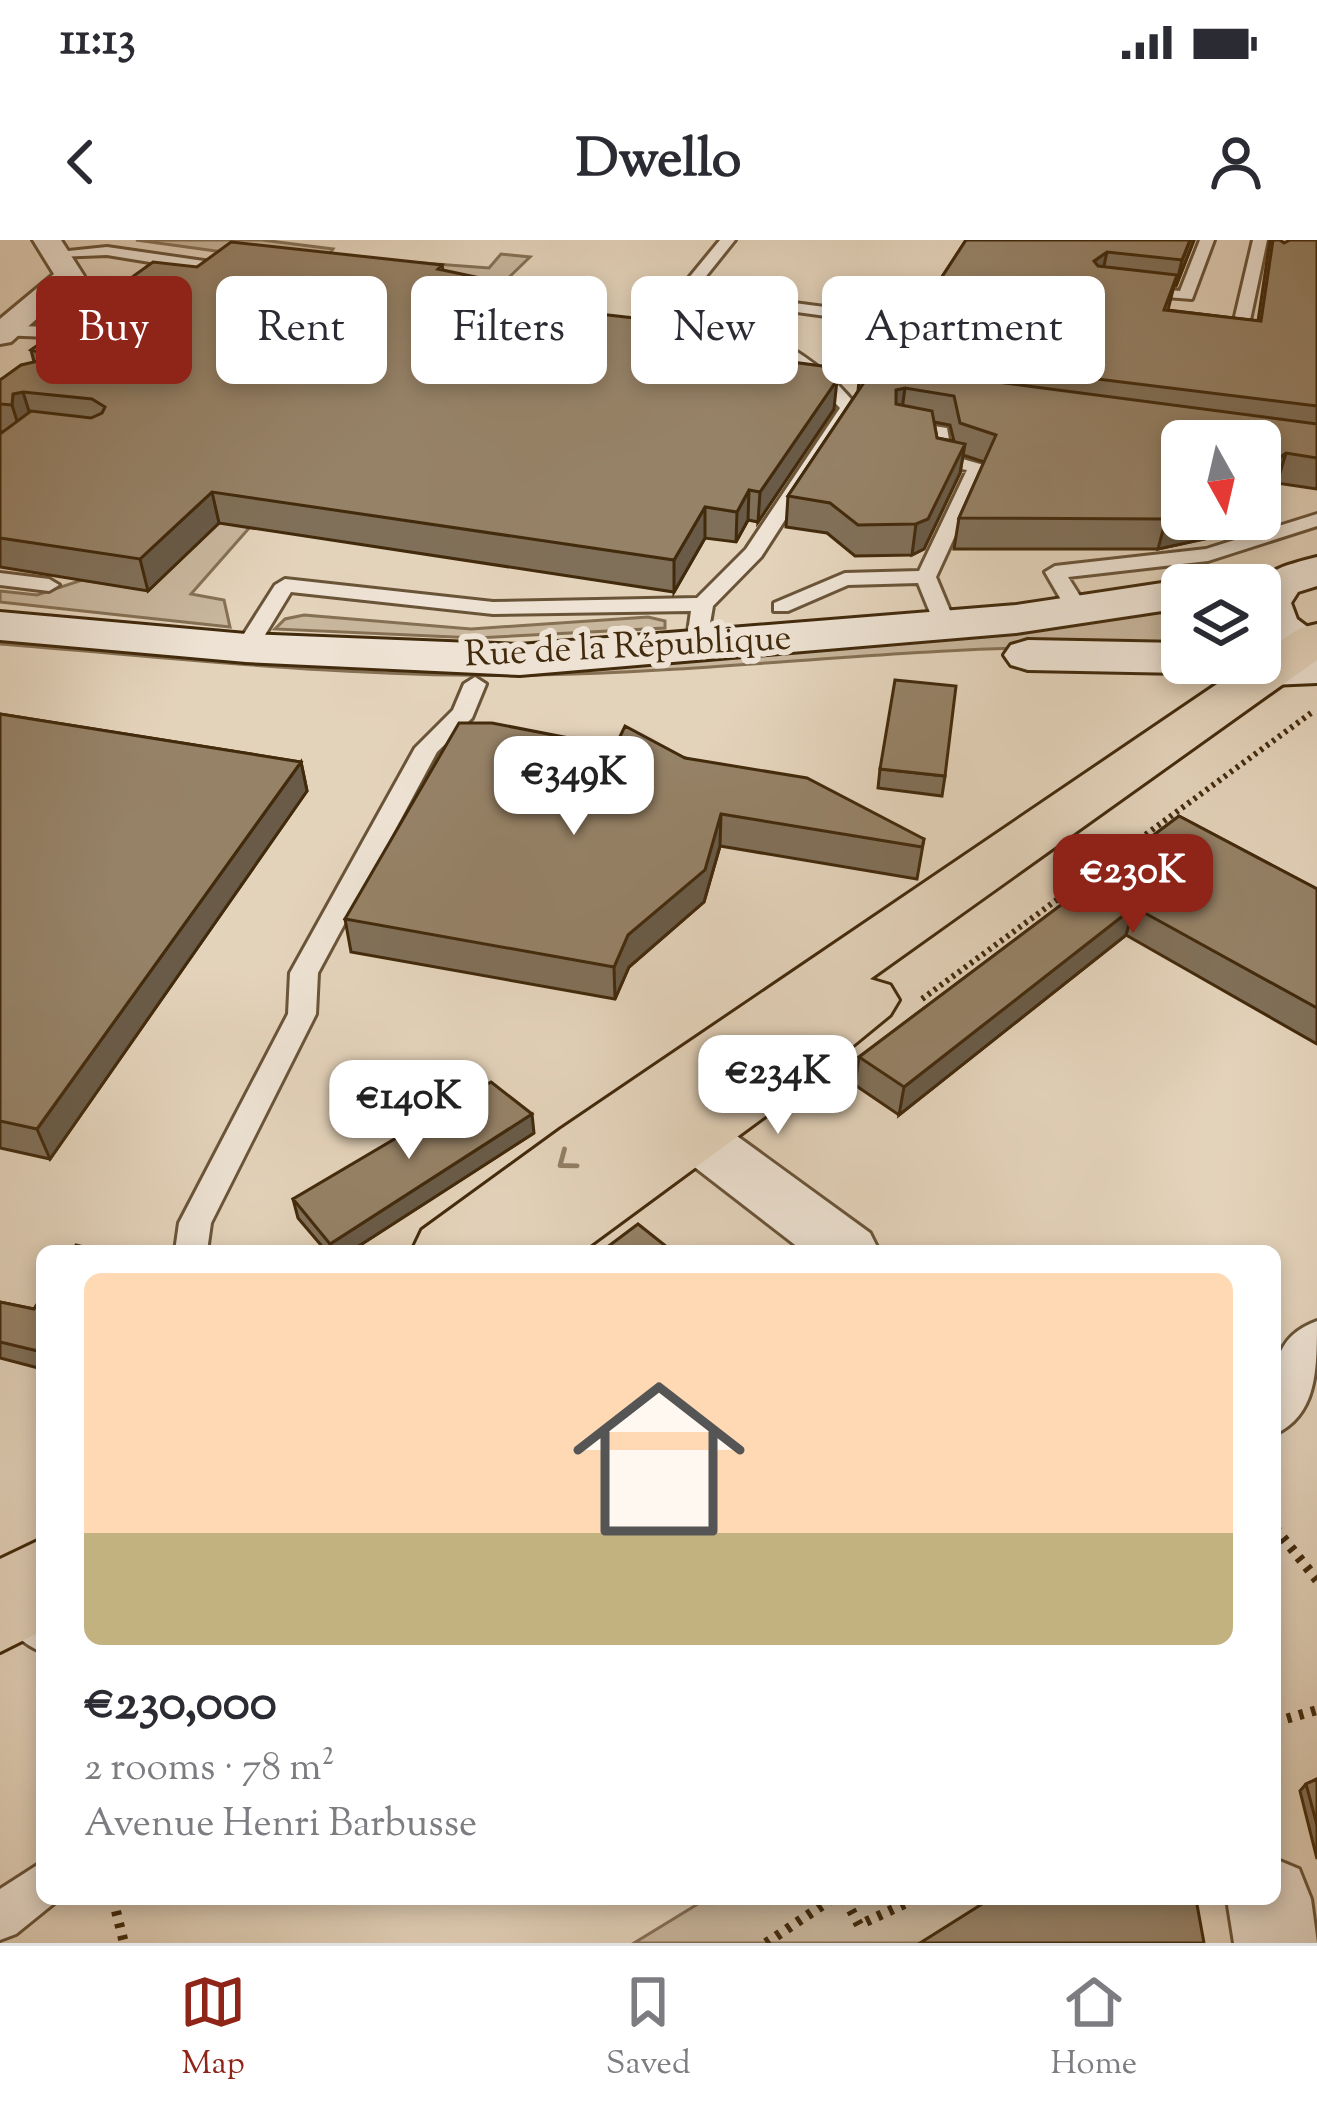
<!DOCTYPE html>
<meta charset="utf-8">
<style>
body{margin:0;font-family:"Sorts Mill Goudy",serif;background:#f2f2f3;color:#2b2b33;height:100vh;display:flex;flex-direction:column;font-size:45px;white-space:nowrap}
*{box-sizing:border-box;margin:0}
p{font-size:39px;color:#7c7c81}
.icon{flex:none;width:66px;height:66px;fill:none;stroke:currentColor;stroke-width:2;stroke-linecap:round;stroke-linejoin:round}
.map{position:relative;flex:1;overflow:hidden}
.panel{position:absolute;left:36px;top:1005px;width:1245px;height:660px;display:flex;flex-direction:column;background:#fff;border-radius:18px;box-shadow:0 6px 18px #0003}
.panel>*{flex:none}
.guide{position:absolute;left:36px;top:36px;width:1245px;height:108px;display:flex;gap:24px}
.needle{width:78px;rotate:172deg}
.buttons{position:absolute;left:1161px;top:180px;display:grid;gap:24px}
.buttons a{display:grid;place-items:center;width:120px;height:120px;border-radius:18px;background:#fff;box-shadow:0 6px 18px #0003;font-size:60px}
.price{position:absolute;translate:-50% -102px;padding:0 27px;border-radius:24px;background:#fff;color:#222;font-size:39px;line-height:78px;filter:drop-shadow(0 3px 6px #0008)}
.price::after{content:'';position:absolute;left:50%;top:72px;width:36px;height:27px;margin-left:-18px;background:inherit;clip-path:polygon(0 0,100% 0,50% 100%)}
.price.on{background:#8f2418;color:#fff}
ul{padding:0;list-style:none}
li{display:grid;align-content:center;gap:24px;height:636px;padding:0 48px}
li span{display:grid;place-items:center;height:372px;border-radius:18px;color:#555}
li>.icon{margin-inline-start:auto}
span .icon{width:216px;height:216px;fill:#fffc;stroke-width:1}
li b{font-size:51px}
.pill{padding:0 42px;border-radius:18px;background:#fff;box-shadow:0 6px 18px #0003;font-size:42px;line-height:108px}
.pill.on{background:#8f2418;color:#fff}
.status{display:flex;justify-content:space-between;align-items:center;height:84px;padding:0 60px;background:#fff;direction:ltr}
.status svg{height:33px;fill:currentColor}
header{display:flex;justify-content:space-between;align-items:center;height:156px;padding:0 48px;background:#fff;font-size:54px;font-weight:700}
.menu{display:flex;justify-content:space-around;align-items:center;height:168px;border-top:3px solid #e1e1e2;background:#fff;font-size:33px;color:#7c7c81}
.menu a{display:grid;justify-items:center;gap:6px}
.menu .on{color:#8f2418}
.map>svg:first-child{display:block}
</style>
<div class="status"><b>11:13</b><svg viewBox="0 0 49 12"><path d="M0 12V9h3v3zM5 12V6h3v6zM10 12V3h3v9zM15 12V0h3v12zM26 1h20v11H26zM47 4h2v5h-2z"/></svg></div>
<header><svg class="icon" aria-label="back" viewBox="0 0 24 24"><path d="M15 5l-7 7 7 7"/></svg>Dwello<svg class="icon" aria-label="person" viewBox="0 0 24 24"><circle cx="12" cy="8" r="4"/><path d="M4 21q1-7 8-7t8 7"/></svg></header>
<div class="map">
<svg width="1317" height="1703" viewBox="0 0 1317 1703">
<rect width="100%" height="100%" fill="#e4d3bb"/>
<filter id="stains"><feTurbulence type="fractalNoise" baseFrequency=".00167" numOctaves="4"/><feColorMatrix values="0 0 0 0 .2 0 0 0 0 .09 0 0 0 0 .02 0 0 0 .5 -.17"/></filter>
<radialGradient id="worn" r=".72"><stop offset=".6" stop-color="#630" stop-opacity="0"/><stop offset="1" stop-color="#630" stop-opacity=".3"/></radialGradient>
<path fill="#c8b69d" stroke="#857054" stroke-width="3" d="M 136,0 L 262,0 L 333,9 L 328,16 L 489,28 L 501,14 L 530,17 L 250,287 L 191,354 L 224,360 L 230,387 L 0,362 L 0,351 L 37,355 L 82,340 L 148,350 L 252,16 Z
M 1182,365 L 1182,409 C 966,398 752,431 536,435 C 358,439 178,418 0,404 L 0,397 L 407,426 Z
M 304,375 L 471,389 L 648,377 L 665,381 L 665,388 L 476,398 L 275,389 L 285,379 Z
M 706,1659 L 1011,1659 L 941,1703 L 634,1703 Z"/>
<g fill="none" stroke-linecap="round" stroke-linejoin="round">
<g stroke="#6a5438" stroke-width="6">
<path id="service" d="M 720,0 L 735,0 L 695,50 L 893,76 L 869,126 L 906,149 L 906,157 L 894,157 L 852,127 L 877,83 L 679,56 L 679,50 Z
M 1200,0 L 1214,0 L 1192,59 L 1127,54 L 1132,46 L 1180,51 Z
M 1253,0 L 1267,0 L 1249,85 L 1241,90 L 1233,85 Z
M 107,7 L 211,22 L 219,27 L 211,32 L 107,15 L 56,17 L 49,13 Z
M 653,70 C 741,82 799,95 858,167 L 761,317 L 713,366 L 705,412 L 686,407 L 691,371 L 493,374 L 291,352 L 254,413 L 238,413 L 235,408 L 275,345 L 285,339 L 493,362 L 697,358 L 746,309 L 840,168 C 771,94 741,97 647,78 L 647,72 Z
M 82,79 L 96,82 L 72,98 L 0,95 L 0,85 L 69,88 Z
M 902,181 L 947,188 L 952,216 L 987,226 L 936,337 L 956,385 L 937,390 L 918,343 L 848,345 L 788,371 L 774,371 L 774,363 L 845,333 L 919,331 L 967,230 L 936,224 L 932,196 L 896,190 L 896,182 Z
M 1317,274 L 1317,286 L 1208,321 L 1068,337 L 1090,372 L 1079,378 L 1071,377 L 1045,332 L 1055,326 L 1206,309 Z
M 0,333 L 49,339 L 59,345 L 49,351 L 0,345 Z
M 475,437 L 486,444 L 472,478 L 437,512 L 318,733 L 316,774 L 211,983 L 207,1011 L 175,1011 L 179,983 L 288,774 L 290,733 L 415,508 L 453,470 L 464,444 Z
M 0,1322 C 43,1338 42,1373 42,1412 C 0,1395 0,1360 0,1322 Z
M 42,1622 L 42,1659 L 58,1660 L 16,1694 L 0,1700 L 0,1649 Z"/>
</g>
<g stroke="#6a5438" stroke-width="6">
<path id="minor" d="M 33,0 L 61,0 L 84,36 L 11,102 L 0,104 L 0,79 L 54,34 Z
M 655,845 L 675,851 L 870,993 L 879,1011 L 803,1011 L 635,881 L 626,866 L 635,851 Z
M 1317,1081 C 1317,1130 1317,1175 1275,1194 C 1275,1146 1264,1100 1317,1081 Z
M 1275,1619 L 1299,1629 L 1311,1659 L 1317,1703 L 1234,1703 L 1227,1659 L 1275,1659 Z"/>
</g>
<g stroke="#422a0c" stroke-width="6">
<path id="secondary" d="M 1317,317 L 1317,346 L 1298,352 L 1291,363 L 1297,379 L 1317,394 L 1317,443 L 1271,445 L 1206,433 L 1201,426 L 1182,433 L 1028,430 L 1011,425 L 1004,415 L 1011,405 L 1028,400 L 1182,403 L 1182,423 L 1260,423 L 1260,414 L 1284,415 L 1260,397 C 1260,336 1253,333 1317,317 Z
M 1182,340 L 1199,345 L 1182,345 L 1182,368 L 1016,393 L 520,435 L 246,422 L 0,400 L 0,372 L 246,394 L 520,405 L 1016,365 Z"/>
</g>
<g stroke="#422a0c" stroke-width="6">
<path id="primary" d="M 1317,384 L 1317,420 L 870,739 L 890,745 L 899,760 L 890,775 L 779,866 L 582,1011 L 412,1011 L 422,990 L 561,889 L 1248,423 L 1260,423 L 1260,415 L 1300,388 Z
M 42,1299 L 42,1391 L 0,1412 L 0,1319 Z"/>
</g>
<path stroke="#422a0c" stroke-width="6" stroke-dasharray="3 4.5" stroke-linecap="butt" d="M 922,759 L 1311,473"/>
<path stroke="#422a0c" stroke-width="10" stroke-dasharray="4.5 8" stroke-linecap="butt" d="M 1275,1288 L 1317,1340
M 1275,1482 L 1317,1470
M 113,1659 L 124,1703
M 845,1659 L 859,1685 L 915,1659
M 766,1703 L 832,1659"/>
<use href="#service" fill="#ede2d3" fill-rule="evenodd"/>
<use href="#minor" fill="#ede2d3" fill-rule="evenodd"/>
<use href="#secondary" fill="#ede2d3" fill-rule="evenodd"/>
<use href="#primary" fill="#e4d3bb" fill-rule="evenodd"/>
</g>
<path fill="#817059" stroke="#422a0c" stroke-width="3" fill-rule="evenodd" d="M 966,0 L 1194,0 L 1176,46 L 1174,46 L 1168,70 L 1258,81 L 1270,0 L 1279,0 L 1284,3 L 1317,0 L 1317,249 L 1277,243 L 1260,256 L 1260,201 L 1182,279 L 1238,279 L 1232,293 L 1158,309 L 954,309 L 959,278 L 984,222 L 963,215 L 960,233 L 924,309 L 912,315 L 855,316 L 827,293 L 786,287 L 788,256 L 858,151 L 860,131 L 879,133 L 893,129 L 895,109 ZM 934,182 L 950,185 L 954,201 L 937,198 Z
M 442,25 L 443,30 L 538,67 L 773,119 L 834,169 L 758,282 L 748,280 L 736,302 L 705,298 L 674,352 L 219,283 L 148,351 L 0,327 L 0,194 L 3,192 L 0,191 L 0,140 L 34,122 L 31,110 L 197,27 Z
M 0,474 L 301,522 L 307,551 L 50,919 L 0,908 Z
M 615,507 L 685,518 L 924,599 L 917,639 L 720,606 L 704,662 L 629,727 L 615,759 L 351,712 L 345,679 Z
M 880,529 L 945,536 L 942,556 L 878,548 Z
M 1179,576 L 1317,649 L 1317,804 L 1126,695 L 899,875 L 855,845 L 859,817 Z
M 534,893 L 351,1011 L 326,1011 L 298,978 L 293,959 Z
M 42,1057 L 42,1129 L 0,1118 L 0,1062 L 34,1069 Z
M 1317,1539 L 1317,1619 L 1300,1551 L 1306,1544 Z"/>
<path fill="#695b48" stroke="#422a0c" stroke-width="3" d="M 1190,0 L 1194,0 L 1176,46 L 1182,20 Z
M 1107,12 L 1101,39 L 1094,21 Z
M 774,94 L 772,122 L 761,118 Z
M 74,113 L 82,142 L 68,150 L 60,122 Z
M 837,140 L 834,169 L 758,282 L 760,252 Z
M 905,148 L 901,177 L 893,179 L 896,150 Z
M 23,152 L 32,181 L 21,194 L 12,165 L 13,154 Z
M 965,204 L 960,233 L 924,309 L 912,315 L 916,284 Z
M 1286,213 L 1277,243 L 1260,256 L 1260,232 Z
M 749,250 L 748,280 L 736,302 L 737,272 Z
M 212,252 L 219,283 L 148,351 L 140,319 Z
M 705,267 L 705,298 L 674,352 L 674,320 Z
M 1182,275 L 1182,279 L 1238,279 L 1232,293 L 1158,309 L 1166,279 Z
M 301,522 L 307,551 L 50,919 L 37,889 Z
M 721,574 L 720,606 L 704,662 L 629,727 L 615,759 L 614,727 L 628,695 Z
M 1134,667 L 1126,695 L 899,875 L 904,847 Z
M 532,874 L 534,893 L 351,1011 L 332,1011 L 330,1004 Z"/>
<path fill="#968267" stroke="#422a0c" stroke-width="3" fill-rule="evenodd" d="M 966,0 L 1190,0 L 1182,20 L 1107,12 L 1094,21 L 1098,26 L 1177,35 L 1164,70 L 1261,81 L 1273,0 L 1280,0 L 1284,3 L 1290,0 L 1317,0 L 1317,166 L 903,115 L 895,109 Z
M 231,2 L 442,25 L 438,29 L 518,46 L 538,67 L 774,94 L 761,118 L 822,126 L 837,140 L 760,252 L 749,250 L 737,272 L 705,267 L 674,320 L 212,252 L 140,319 L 0,298 L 0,194 L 31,171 L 91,178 L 102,173 L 105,167 L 92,159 L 23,152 L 13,154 L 12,165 L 0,164 L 0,140 L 21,125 L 43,120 L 45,114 L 31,110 L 153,22 L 197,27 ZM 74,113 L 139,121 L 151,132 L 137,140 L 64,129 L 60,122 Z
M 883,127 L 1317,184 L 1317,218 L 1286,213 L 1260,232 L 1260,201 L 1182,201 L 1182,275 L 1166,279 L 959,278 L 996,195 L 960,183 L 954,156 L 905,148 L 896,150 L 896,164 L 932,171 L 937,198 L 965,204 L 928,279 L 916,284 L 858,285 L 830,263 L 788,256 L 865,141 L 860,131 L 879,133 Z
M 895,440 L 956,446 L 945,536 L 880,529 Z
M 0,474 L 301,522 L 37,889 L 0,881 Z
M 459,483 L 492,483 L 615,507 L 625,486 L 685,518 L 807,538 L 924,599 L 922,607 L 721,574 L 705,630 L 628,695 L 614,727 L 345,679 Z
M 1179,576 L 1317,649 L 1317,768 L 1134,667 L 904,847 L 859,817 Z
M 491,842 L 532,874 L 330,1004 L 293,959 Z
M 638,984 L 672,1011 L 602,1011 Z
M 76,1005 L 99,1011 L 72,1011 Z
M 42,1057 L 42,1112 L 0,1102 L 0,1062 L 34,1069 Z
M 1317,1539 L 1317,1585 L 1306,1544 Z
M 990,1659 L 1196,1659 L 1204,1703 L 920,1703 Z"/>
<defs><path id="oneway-chevron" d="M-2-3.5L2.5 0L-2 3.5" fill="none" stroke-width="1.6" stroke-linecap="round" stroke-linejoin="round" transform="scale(3)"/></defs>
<use stroke="#937e64" href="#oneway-chevron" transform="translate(566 921) rotate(143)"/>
<g text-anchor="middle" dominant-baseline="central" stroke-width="12" stroke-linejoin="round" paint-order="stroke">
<g font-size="36" fill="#422a0c" stroke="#ede2d3">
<text transform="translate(628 408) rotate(-3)">Rue de la République</text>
</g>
</g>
<rect width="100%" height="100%" filter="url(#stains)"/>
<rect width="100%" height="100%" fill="url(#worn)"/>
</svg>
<div class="buttons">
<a><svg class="needle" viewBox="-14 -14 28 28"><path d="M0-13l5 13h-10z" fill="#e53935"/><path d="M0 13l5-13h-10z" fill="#7c7c81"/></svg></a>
<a><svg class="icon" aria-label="layers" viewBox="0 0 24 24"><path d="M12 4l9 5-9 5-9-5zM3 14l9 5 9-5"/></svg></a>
</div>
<b class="price" style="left:574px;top:598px">€349K</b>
<b class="price on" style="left:1133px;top:696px">€230K</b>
<b class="price" style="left:778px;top:897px">€234K</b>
<b class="price" style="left:409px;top:922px">€140K</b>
<div class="guide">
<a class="pill on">Buy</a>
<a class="pill">Rent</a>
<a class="pill">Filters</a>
<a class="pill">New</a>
<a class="pill">Apartment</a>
</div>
<section class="panel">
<ul>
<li><span style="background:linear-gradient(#ffd9b3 70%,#c2b280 0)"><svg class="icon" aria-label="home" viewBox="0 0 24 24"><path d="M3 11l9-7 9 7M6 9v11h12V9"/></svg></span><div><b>€230,000</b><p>2 rooms · 78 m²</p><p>Avenue Henri Barbusse</p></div></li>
</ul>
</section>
</div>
<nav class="menu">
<a class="on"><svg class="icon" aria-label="map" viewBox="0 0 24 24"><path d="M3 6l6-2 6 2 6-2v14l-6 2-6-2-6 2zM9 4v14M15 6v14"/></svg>Map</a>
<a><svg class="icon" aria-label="saved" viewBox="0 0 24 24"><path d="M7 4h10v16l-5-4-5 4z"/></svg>Saved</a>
<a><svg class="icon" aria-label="home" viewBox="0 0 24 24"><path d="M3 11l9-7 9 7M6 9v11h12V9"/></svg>Home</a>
</nav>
